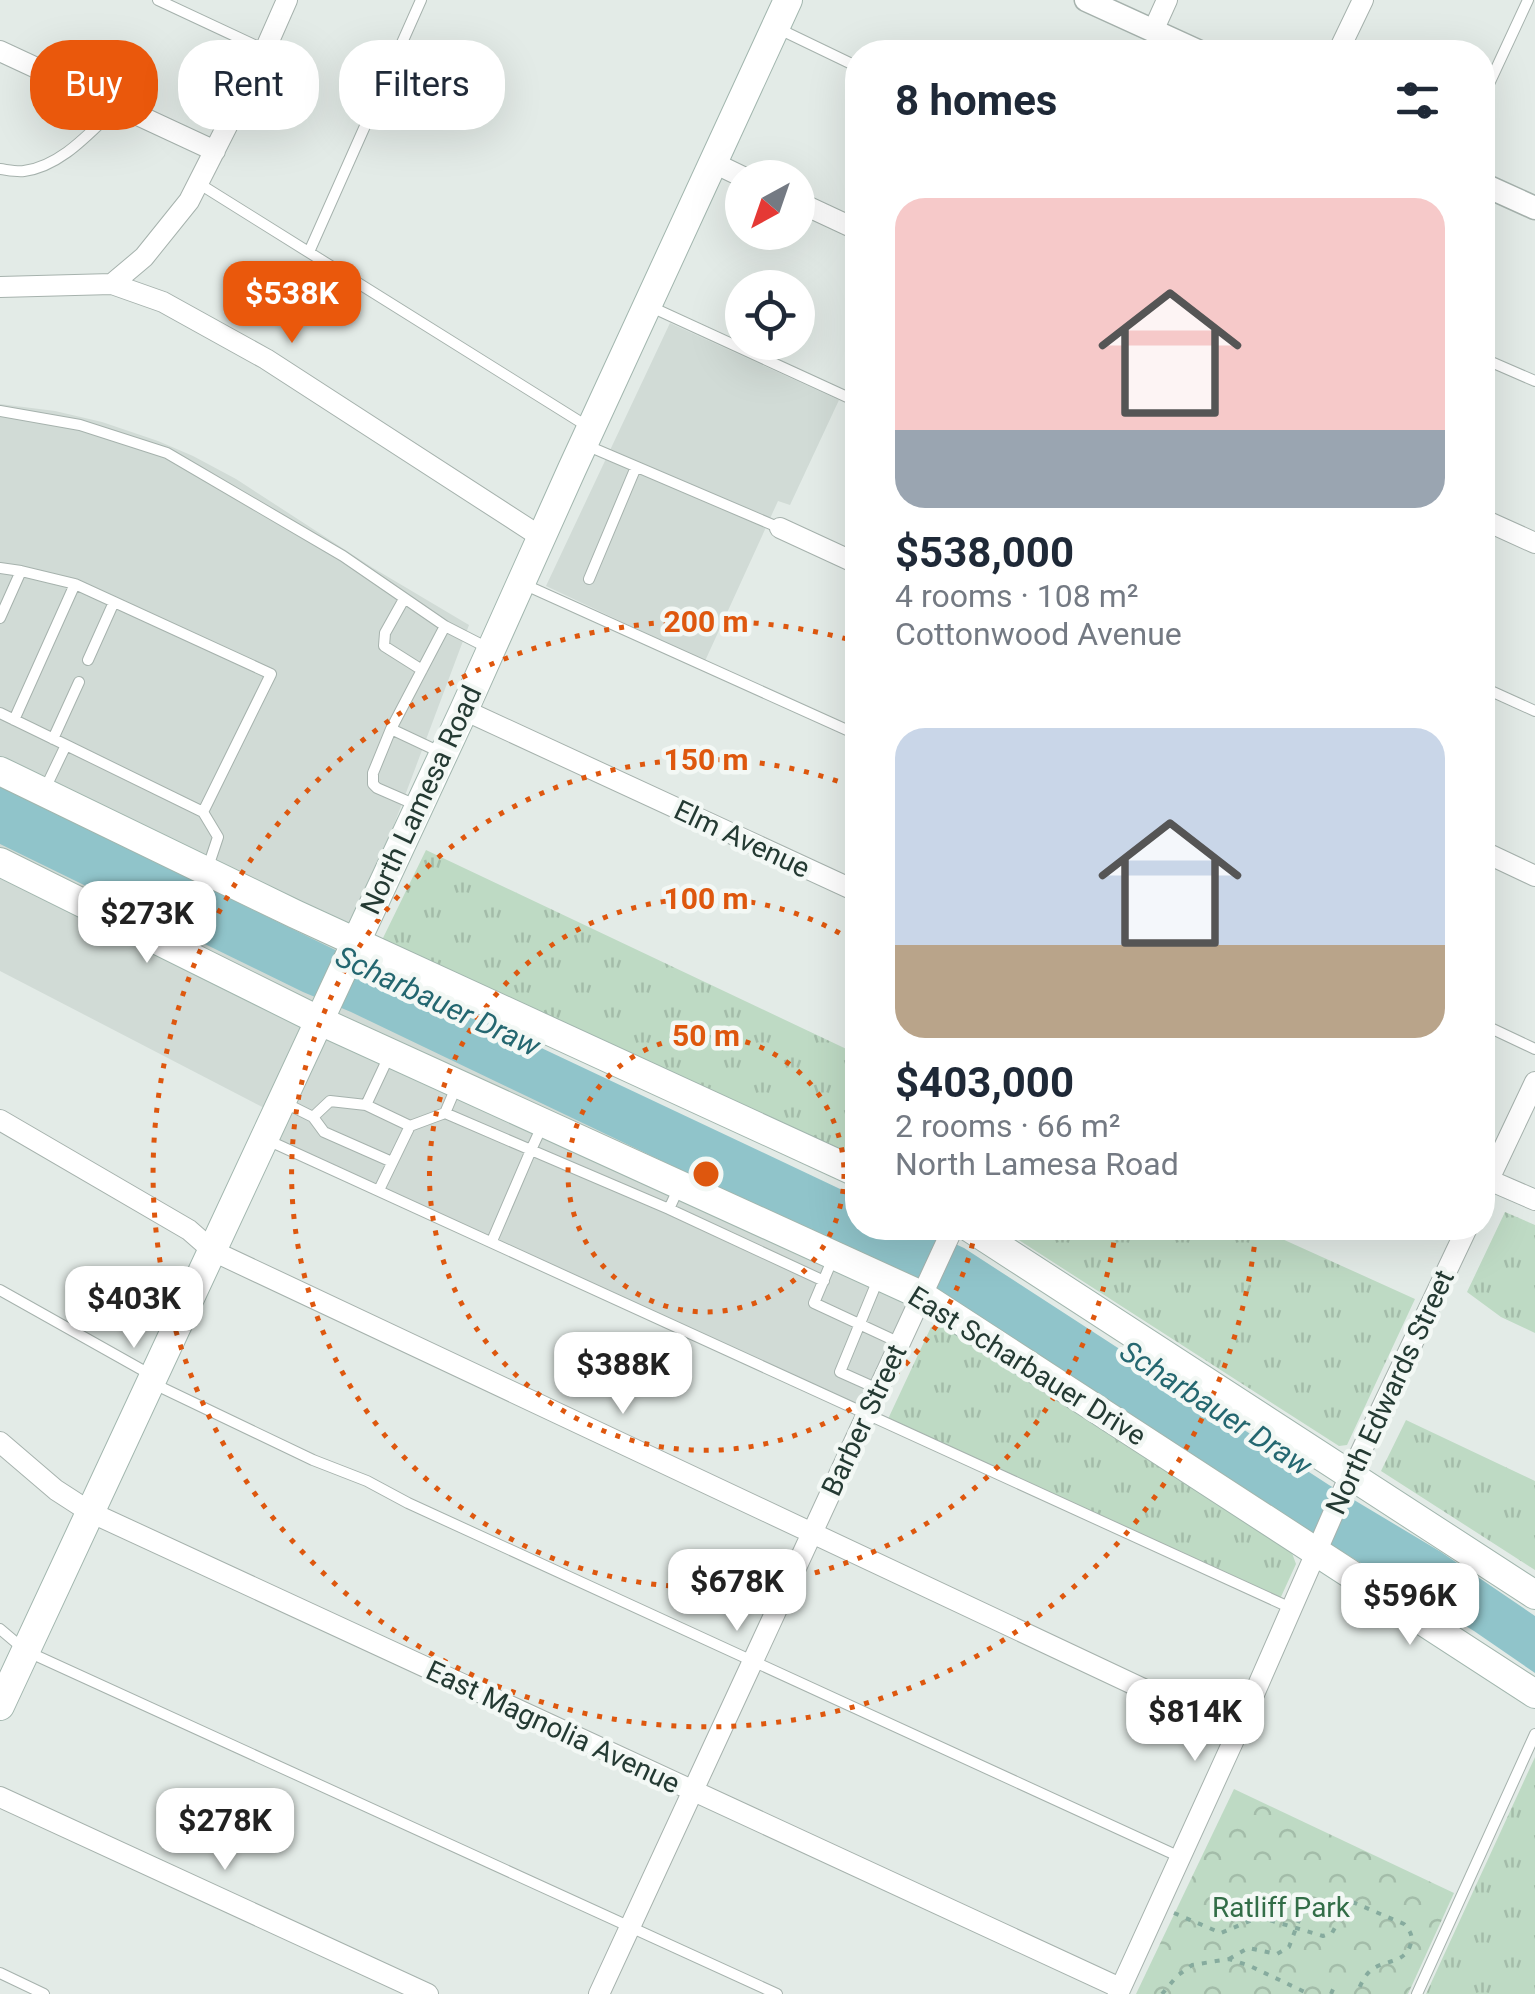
<!DOCTYPE html>
<meta charset="utf-8">
<style>
body{margin:0;font-family:Roboto,sans-serif;background:#f6f6f7;color:#1f2937;height:100vh;display:flex;flex-direction:column;font-size:38px;white-space:nowrap}
*{box-sizing:border-box;margin:0}
p{font-size:32px;color:#747a83}
.icon{flex:none;width:55px;height:55px;fill:none;stroke:currentColor;stroke-width:2;stroke-linecap:round;stroke-linejoin:round}
.map{position:relative;flex:1;overflow:hidden}
.panel{position:absolute;left:845px;top:40px;width:650px;height:1200px;display:flex;flex-direction:column;background:#fff;border-radius:40px;box-shadow:0 10px 40px #0002}
.panel>*{flex:none}
.top-card{position:absolute;left:30px;top:40px;width:665px;height:90px;display:flex;gap:20px}
.needle{width:65px;rotate:220deg}
.buttons{position:absolute;left:725px;top:160px;display:grid;gap:20px}
.buttons a{display:grid;place-items:center;width:90px;height:90px;border-radius:50%;background:#fff;box-shadow:0 10px 40px #0002;font-size:50px}
.price{position:absolute;translate:-50% -85px;padding:0 22px;border-radius:20px;background:#fff;color:#222;font-size:32px;line-height:65px;filter:drop-shadow(0 2px 5px #0008)}
.price::after{content:'';position:absolute;left:50%;top:60px;width:30px;height:22px;margin-left:-15px;background:inherit;clip-path:polygon(0 0,100% 0,50% 100%)}
.price.on{background:#ea580c;color:#fff}
ul{padding:0;list-style:none}
li{display:grid;align-content:center;gap:20px;height:530px;padding:0 50px}
li span{display:grid;place-items:center;height:310px;border-radius:30px;color:#555}
li>.icon{margin-inline-start:auto}
span .icon{width:180px;height:180px;fill:#fffc;stroke-width:1}
li b{font-size:42px}
h2{display:flex;justify-content:space-between;align-items:center;height:120px;padding:0 50px;font-size:42px}
.pill{padding:0 35px;border-radius:40px;background:#fff;box-shadow:0 10px 40px #0002;font-size:35px;line-height:90px}
.pill.on{background:#ea580c;color:#fff}
.map>svg:first-child{display:block}
</style>
<div class="map">
<svg width="1535" height="1994" viewBox="0 0 1535 1994">
<defs>
<pattern id="grass-tufts" width="24" height="20" patternUnits="userSpaceOnUse" patternTransform="scale(2.5)"><rect width="24" height="20" fill="#bedac4"/><path d="M3 7l-1-3M5 7V3M7 7l1-3M15 17l-1-3M17 17v-4M19 17l1-3" fill="none" stroke="#a3bca9"/></pattern>
<pattern id="park-crowns" width="20" height="18" patternUnits="userSpaceOnUse" patternTransform="scale(2.5)"><rect width="20" height="18" fill="#bedac4"/><path d="M2 6a3 3 0 1 1 6 0M12 15a3 3 0 1 1 6 0" fill="none" stroke="#a3bca9"/></pattern>
</defs>
<rect width="100%" height="100%" fill="#e3ebe7"/>
<path fill="#d1dbd6" d="M 670,323 L 839,400 L 790,505 L 778,501 L 705,661 L 546,586 Z
M 0,404 L 55,411 L 102,422 L 158,441 L 193,456 L 236,479 L 373,568 L 469,625 L 338,974 L 858,1228 L 937,1258 L 866,1410 L 265,1133 L 274,1113 L 0,971 Z"/>
<path fill="url(#grass-tufts)" d="M 426,850 L 857,1054 L 857,1164 L 387,945 L 383,938 Z
M 1505,1212 L 1535,1225 L 1535,1333 L 1501,1317 L 1467,1292 Z
M 1000,1228 L 1258,1228 L 1415,1299 L 1347,1445 L 1339,1446 Z
M 941,1323 L 1292,1553 L 1296,1564 L 1280,1599 L 888,1419 L 931,1327 Z
M 1406,1420 L 1535,1481 L 1535,1570 L 1381,1471 Z
M 1535,1757 L 1535,1994 L 1426,1994 Z"/>
<path fill="url(#park-crowns)" d="M 1234,1789 L 1454,1893 L 1408,1994 L 1136,1994 Z"/>
<path fill="#90c4ca" d="M 0,786 L 368,966 L 857,1197 L 858,1228 L 921,1228 L 964,1248 L 1329,1485 L 1441,1552 L 1535,1616 L 1535,1673 L 1474,1631 L 1306,1530 L 942,1295 L 351,1012 L 303,992 L 0,844 Z"/>
<g fill="none" stroke-linecap="round" stroke-linejoin="round">
<g stroke="#a6b2ad" stroke-width="12">
<path id="service" d="M 158,0 L 265,50
M 777,28 L 858,67
M 1482,99 L 1528,0
M 0,169 C 8,170 17,172 24,171 C 62,166 91,131 117,107
M 198,183 L 590,428
M 309,252 L 421,0
M 649,306 L 858,402
M 1482,358 L 1535,381
M 0,411 L 80,425 L 167,453 L 343,556 L 445,626 L 490,649
M 588,446 L 780,528
M 0,568 L 21,571 L 0,618
M 589,579 L 636,467
M 521,583 L 858,735
M 404,599 L 385,633 L 384,646 L 422,670
M 88,660 L 114,602
M 1482,687 L 1535,711
M 0,713 L 66,745 L 44,791
M 14,720 L 75,584 L 21,571
M 391,729 L 445,626
M 53,739 L 79,682
M 66,745 L 203,812 L 271,674 L 75,584
M 416,805 L 377,788 L 373,784 L 373,773 L 391,729 L 442,753
M 203,812 L 218,837 L 207,870
M 1482,1024 L 1535,1049
M 283,1102 L 313,1117
M 366,1105 L 389,1056
M 445,1113 L 531,1150 L 492,1241
M 543,1124 L 531,1150 L 669,1209 L 679,1187
M 265,1139 L 1291,1608
M 392,1162 L 324,1132 L 313,1117 L 330,1101 L 366,1105 L 410,1126 L 445,1113 L 457,1085
M 379,1190 L 410,1126
M 669,1209 L 824,1281
M 833,1258 L 814,1303 L 900,1343
M 0,1290 L 153,1376
M 152,1383 L 313,1460 L 367,1481 L 408,1503 L 1180,1857
M 878,1389 L 840,1372 L 879,1277
M 0,1629 L 26,1651 L 777,1994
M 0,1973 L 44,1994
M 1417,1994 L 1535,1734"/>
</g>
<g stroke="#a6b2ad" stroke-width="22">
<path id="minor" d="M 1153,31 L 1167,0
M 0,51 L 215,151
M 1338,52 L 1363,0
M 714,163 L 745,178
M 798,202 L 858,230
M 112,284 L 144,257 L 189,201 L 261,59 L 287,0
M 0,287 L 112,284 L 163,302 L 266,359 L 541,537
M 1482,519 L 1535,543
M 780,528 L 858,564
M 464,710 L 858,892
M 1482,851 L 1535,876
M 0,1120 L 189,1230 L 213,1251 L 1237,1733
M 1482,1177 L 1535,1200
M 1482,1194 L 1535,1082
M 0,1442 L 56,1490 L 90,1512 L 1120,1988
M 0,1797 L 428,1994
M 599,1994 L 953,1228
M 1118,1994 L 1237,1733 L 1350,1475 L 1467,1228"/>
</g>
<g stroke="#a6b2ad" stroke-width="25">
<path id="tertiary" d="M 1086,0 L 1200,52
M 1482,184 L 1535,208"/>
</g>
<g stroke="#a2b6ae" stroke-width="30">
<path id="secondary" d="M 0,771 L 295,914 L 858,1173
M 0,862 L 318,1020 L 921,1295 L 1535,1694
M 970,1228 L 1535,1595
M 0,1706 L 464,710 L 572,469 L 788,0"/>
</g>
<path stroke="#86ab9e" stroke-width="4" stroke-dasharray="5 8" stroke-linecap="butt" d="M 1174,1913 L 1221,1933 L 1259,1917 L 1323,1936 L 1332,1933 L 1350,1901 L 1404,1924 C 1410,1931 1414,1936 1410,1946 C 1403,1965 1382,1959 1369,1972 C 1363,1978 1360,1987 1356,1994
M 1229,1959 L 1248,1948 L 1277,1954 L 1289,1947 L 1305,1904
M 1162,1994 L 1177,1976 L 1192,1965 L 1229,1959 L 1250,1966 L 1309,1994
M 1331,1994 L 1334,1987"/>
<use href="#service" stroke="#fff" stroke-width="10"/>
<use href="#minor" stroke="#fff" stroke-width="20"/>
<use href="#tertiary" stroke="#fff" stroke-width="22"/>
<use href="#secondary" stroke="#fff" stroke-width="28"/>
</g>
<g fill="none" stroke="#de570e" stroke-width="5" stroke-dasharray="5 10">
<circle cx="706" cy="1174" r="138"/>
<path d="M976 1229A276 276 0 1 1 856 943"/>
<path d="M1116 1228A414 414 0 1 1 854 787"/>
<path d="M1256 1232A553 553 0 1 1 854 641"/>
</g>
<g text-anchor="middle" dominant-baseline="central" stroke-width="9" stroke-linejoin="round" paint-order="stroke">
<g font-size="28" fill="#243a33" stroke="#f3f8f5">
<text transform="translate(421 800) rotate(-65)">North Lamesa Road</text>
<text transform="translate(742 839) rotate(25)">Elm Avenue</text>
<text transform="translate(1027 1366) rotate(32)">East Scharbauer Drive</text>
<text transform="translate(1390 1392) rotate(-65)">North Edwards Street</text>
<text transform="translate(864 1420) rotate(-65)">Barber Street</text>
<text transform="translate(553 1727) rotate(25)">East Magnolia Avenue</text>
</g>
<g font-size="28" fill="#326d47" stroke="#f3f8f5">
<text x="1281" y="1907">Ratliff Park</text>
</g>
<g font-size="30" font-style="italic" fill="#246770" stroke="#f3f8f5">
<text transform="translate(438 1001) rotate(25)">Scharbauer Draw</text>
<text transform="translate(1216 1408) rotate(33)">Scharbauer Draw</text>
</g>
</g>
<circle cx="706" cy="1174" r="15" fill="#de570e" stroke="#f3f8f5" stroke-width="5"/>
<g font-size="30" text-anchor="middle" font-weight="bold" fill="#de570e" stroke="#f3f8f5" stroke-width="9" stroke-linejoin="round" paint-order="stroke">
<text x="706" y="632">200 m</text>
<text x="706" y="770">150 m</text>
<text x="706" y="909">100 m</text>
<text x="706" y="1046">50 m</text>
</g>
</svg>
<div class="buttons">
<a><svg class="needle" viewBox="-14 -14 28 28"><path d="M0-13l5 13h-10z" fill="#e53935"/><path d="M0 13l5-13h-10z" fill="#747a83"/></svg></a>
<a><svg class="icon" aria-label="locate" viewBox="0 0 24 24"><circle cx="12" cy="12" r="6"/><path d="M12 2v4M12 18v4M2 12h4M18 12h4"/></svg></a>
</div>
<b class="price on" style="left:292px;top:346px">$538K</b>
<b class="price" style="left:147px;top:966px">$273K</b>
<b class="price" style="left:134px;top:1351px">$403K</b>
<b class="price" style="left:623px;top:1417px">$388K</b>
<b class="price" style="left:737px;top:1634px">$678K</b>
<b class="price" style="left:1410px;top:1648px">$596K</b>
<b class="price" style="left:1195px;top:1764px">$814K</b>
<b class="price" style="left:225px;top:1873px">$278K</b>
<div class="top-card">
<a class="pill on">Buy</a>
<a class="pill">Rent</a>
<a class="pill">Filters</a>
</div>
<section class="panel">
<h2>8 homes<svg class="icon" aria-label="filters" viewBox="0 0 24 24"><path d="M4 7h16M4 17h16"/><circle cx="9" cy="7" r="2"/><circle cx="15" cy="17" r="2"/></svg></h2>
<ul>
<li><span style="background:linear-gradient(#f6c9c9 75%,#9aa5b1 0)"><svg class="icon" aria-label="home" viewBox="0 0 24 24"><path d="M3 11l9-7 9 7M6 9v11h12V9"/></svg></span><div><b>$538,000</b><p>4 rooms · 108 m²</p><p>Cottonwood Avenue</p></div></li>
<li><span style="background:linear-gradient(#c9d6e8 70%,#b9a48a 0)"><svg class="icon" aria-label="home" viewBox="0 0 24 24"><path d="M3 11l9-7 9 7M6 9v11h12V9"/></svg></span><div><b>$403,000</b><p>2 rooms · 66 m²</p><p>North Lamesa Road</p></div></li>
</ul>
</section>
</div>
